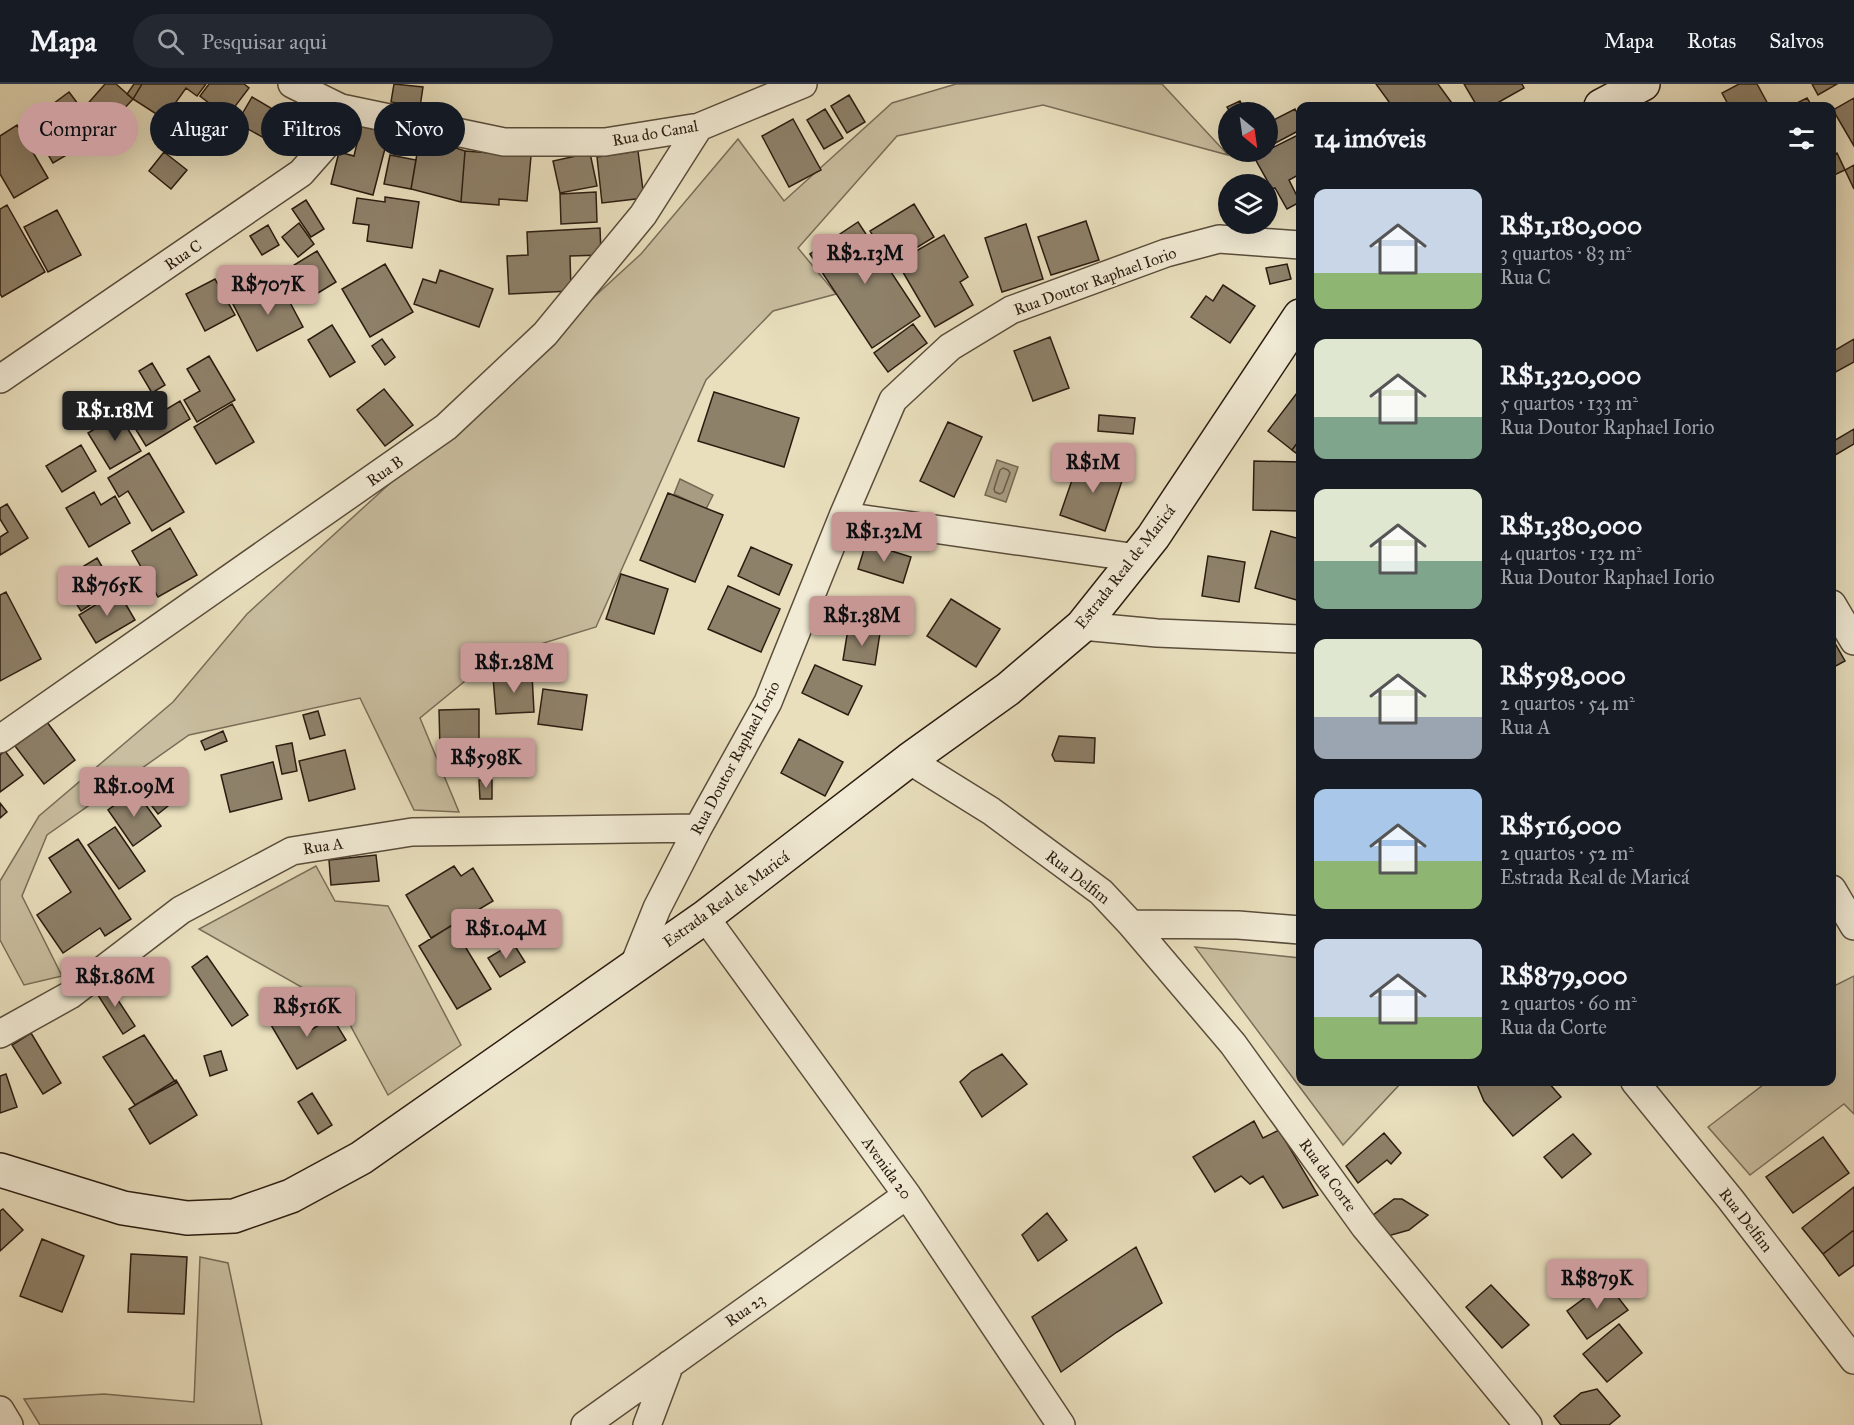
<!DOCTYPE html>
<html lang="pt">
<meta charset="utf-8">
<style>
body{margin:0;font-family:"IM FELL Great Primer",serif;background:#242831;color:#f1f3f6;height:100vh;display:flex;flex-direction:column;font-size:22px;white-space:nowrap}
*{box-sizing:border-box;margin:0}
p{font-size:20px;color:#9ea1a6}
.icon{flex:none;width:33px;height:33px;fill:none;stroke:currentColor;stroke-width:2;stroke-linecap:round;stroke-linejoin:round}
.map{position:relative;flex:1;overflow:hidden}
.drawer{position:absolute;left:1296px;top:18px;width:540px;height:984px;display:flex;flex-direction:column;background:#171b24;border-radius:12px;box-shadow:0 6px 24px #0002}
.drawer>*{flex:none}
.top-card{position:absolute;left:18px;top:18px;width:570px;height:54px;display:flex;gap:12px}
.needle{width:39px;rotate:151deg}
.buttons{position:absolute;left:1218px;top:18px;display:grid;gap:12px}
.buttons a{display:grid;place-items:center;width:60px;height:60px;border-radius:50%;background:#171b24;box-shadow:0 6px 24px #0002;font-size:30px}
.price{position:absolute;translate:-50% -51px;padding:0 14px;border-radius:6px;background:#c59692;color:#111;font-size:20px;line-height:39px;filter:drop-shadow(0 2px 3px #0008)}
.price::after{content:'';position:absolute;left:50%;top:36px;width:18px;height:14px;margin-left:-9px;background:inherit;clip-path:polygon(0 0,100% 0,50% 100%)}
.price.on{background:#222;color:#fff}
ul{padding:0;list-style:none}
li{display:flex;align-items:center;gap:18px;height:150px;padding:0 18px}
li span{display:grid;place-items:center;flex:none;width:168px;height:120px;border-radius:12px;color:#555}
li>.icon{margin-inline-start:auto}
span .icon{width:72px;height:72px;fill:#fffc;stroke-width:1}
li b{font-size:26px}
h2{display:flex;justify-content:space-between;align-items:center;height:72px;padding:0 18px;font-size:26px}
.chip{padding:0 21px;border-radius:27px;background:#171b24;box-shadow:0 6px 24px #0002;font-size:21px;line-height:54px}
.chip.on{background:#c59692;color:#111}
header{display:flex;align-items:center;gap:36px;box-sizing:border-box;height:84px;padding:0 30px;background:#171b24;border-bottom:2px solid #363941}
header strong{font-size:28px}
nav{display:flex;gap:33px;margin-inline-start:auto;font-size:21px}
.search{width:420px;height:54px;background:#242831;display:flex;align-items:center;gap:15px;box-sizing:border-box;padding:0 21px;border-radius:33px;color:#9ea1a6;font-size:22px}
.map>svg:first-child{display:block}
</style>
<header>
<strong>Mapa</strong>
<div class="search"><svg class="icon" aria-label="search" viewBox="0 0 24 24"><circle cx="10" cy="10" r="6"/><path d="M15 15l6 6"/></svg>Pesquisar aqui</div>
<nav><a>Mapa</a><a>Rotas</a><a>Salvos</a></nav>
</header>
<div class="map">
<svg width="1854" height="1341" viewBox="0 0 1854 1341">
<rect width="100%" height="100%" fill="#e9dfbd"/>
<filter id="stains"><feTurbulence type="fractalNoise" baseFrequency=".00333" numOctaves="4"/><feColorMatrix values="0 0 0 0 .2 0 0 0 0 .09 0 0 0 0 .02 0 0 0 .5 -.17"/></filter>
<radialGradient id="worn" r=".72"><stop offset=".6" stop-color="#630" stop-opacity="0"/><stop offset="1" stop-color="#630" stop-opacity=".3"/></radialGradient>
<path fill="#c9bea0" stroke="#7a6d58" stroke-width="1.5" d="M 956,0 L 1162,0 L 1228,71 L 1043,21 L 897,52 L 798,164 L 836,210 L 773,227 L 706,296 L 596,543 L 492,575 L 420,634 L 459,728 L 414,726 L 360,614 L 189,651 L 47,751 L 22,812 L 62,892 L 24,901 L 0,856 L 0,797 L 39,732 L 173,618 L 247,530 L 641,170 L 738,55 L 784,117 L 892,19 Z
M 316,782 L 335,817 L 388,822 L 461,961 L 388,1011 L 342,926 L 199,845 Z
M 1195,863 L 1300,874 L 1300,998 L 1402,998 L 1343,1061 Z
M 1854,892 L 1854,1030 L 1844,1020 L 1750,1091 L 1708,1043 L 1767,998 L 1832,998 L 1832,903 Z
M 200,1173 L 228,1179 L 262,1341 L 40,1341 L 24,1315 L 104,1310 L 194,1318 Z"/>
<path fill="#a89d82" stroke="#766954" stroke-width="1.5" d="M 997,376 L 1018,383 L 1006,418 L 985,411 Z
M 680,395 L 713,411 L 706,425 L 674,410 Z"/>
<g fill="none" stroke-linecap="round" stroke-linejoin="round">
<path stroke="#6a5c49" stroke-width="1.5" d="M 1003,384 L 1008,386 L 1010,389 L 1003,408 L 1000,410 L 995,408 L 994,405 L 1000,386 Z"/>
</g>
<path fill="#8e816a" stroke="#2b1c10" stroke-width="1.5" d="M 105,0 L 116,0 L 133,15 L 106,44 L 84,24 Z
M 134,0 L 142,0 L 133,15 L 127,10 Z
M 142,0 L 206,0 L 197,12 L 186,4 L 164,35 L 133,15 Z
M 209,0 L 244,0 L 249,4 L 227,33 L 200,12 Z
M 394,0 L 423,3 L 420,23 L 391,18 Z
M 1376,0 L 1438,0 L 1454,22 L 1392,22 Z
M 1464,0 L 1522,0 L 1524,4 L 1492,22 L 1477,22 Z
M 1739,0 L 1757,0 L 1769,22 L 1729,22 L 1722,9 Z
M 1812,0 L 1837,0 L 1818,11 Z
M 69,8 L 97,45 L 78,61 L 49,23 Z
M 849,11 L 865,38 L 847,49 L 831,22 Z
M 252,13 L 281,30 L 266,55 L 237,39 Z
M 1807,14 L 1812,22 L 1791,22 Z
M 1854,14 L 1854,62 L 1833,26 Z
M 1240,17 L 1246,28 L 1230,28 L 1227,23 Z
M 825,25 L 843,54 L 824,65 L 807,36 Z
M 1295,25 L 1300,35 L 1300,46 L 1268,63 L 1268,39 Z
M 54,32 L 75,66 L 53,79 L 33,45 Z
M 793,35 L 821,86 L 789,103 L 762,52 Z
M 17,41 L 48,94 L 14,114 L 0,90 L 0,52 Z
M 361,42 L 389,49 L 373,111 L 331,100 L 339,68 L 354,72 Z
M 1300,50 L 1300,90 L 1289,96 L 1300,118 L 1287,125 L 1275,104 L 1272,105 L 1254,73 Z
M 420,52 L 465,67 L 461,118 L 411,105 Z
M 465,67 L 531,72 L 527,117 L 499,115 L 499,121 L 461,118 Z
M 638,67 L 644,114 L 602,119 L 597,73 Z
M 164,68 L 187,86 L 171,105 L 149,87 Z
M 590,69 L 597,102 L 560,109 L 553,77 Z
M 1837,69 L 1845,86 L 1832,92 L 1832,72 Z
M 390,71 L 416,76 L 411,105 L 384,100 Z
M 1854,81 L 1854,105 L 1845,86 Z
M 596,108 L 597,138 L 561,140 L 560,110 Z
M 385,113 L 419,118 L 412,164 L 367,157 L 369,141 L 353,139 L 357,114 L 385,118 Z
M 306,116 L 324,145 L 311,153 L 292,125 Z
M 914,120 L 934,153 L 890,180 L 870,147 Z
M 7,121 L 45,188 L 2,213 L 0,210 L 0,125 Z
M 57,126 L 81,171 L 48,188 L 24,143 Z
M 1086,137 L 1099,176 L 1051,191 L 1038,153 Z
M 858,138 L 920,232 L 872,264 L 810,170 Z
M 299,139 L 314,160 L 298,173 L 282,153 Z
M 1026,140 L 1043,195 L 1002,208 L 985,154 Z
M 268,141 L 279,161 L 262,171 L 250,152 Z
M 600,144 L 601,171 L 570,172 L 571,207 L 509,210 L 507,172 L 528,171 L 527,148 Z
M 944,151 L 968,193 L 960,198 L 973,221 L 935,243 L 897,178 Z
M 317,167 L 336,198 L 305,217 L 286,186 Z
M 385,180 L 413,228 L 370,253 L 342,205 Z
M 1287,180 L 1291,195 L 1270,200 L 1266,184 Z
M 440,186 L 493,205 L 479,243 L 414,220 L 423,195 L 436,199 Z
M 215,195 L 235,231 L 205,247 L 186,210 Z
M 278,196 L 303,243 L 257,267 L 233,220 Z
M 1223,201 L 1255,222 L 1230,259 L 1191,233 L 1206,212 L 1213,217 Z
M 913,240 L 927,259 L 888,288 L 874,269 Z
M 332,241 L 355,278 L 330,293 L 308,256 Z
M 1050,253 L 1069,304 L 1033,317 L 1014,267 Z
M 382,255 L 395,273 L 385,281 L 372,262 Z
M 1854,255 L 1854,278 L 1832,290 L 1832,268 Z
M 209,272 L 235,316 L 197,338 L 184,316 L 200,307 L 187,285 Z
M 152,279 L 165,301 L 152,309 L 139,287 Z
M 384,305 L 413,341 L 385,362 L 357,326 Z
M 1300,305 L 1300,355 L 1292,366 L 1268,347 Z
M 714,308 L 799,334 L 784,383 L 698,357 Z
M 180,317 L 190,335 L 146,362 L 135,344 Z
M 232,320 L 254,358 L 216,380 L 194,343 Z
M 119,330 L 141,367 L 110,385 L 88,349 Z
M 1099,331 L 1135,334 L 1133,350 L 1098,347 Z
M 948,338 L 982,353 L 954,413 L 920,397 Z
M 1854,345 L 1854,360 L 1832,373 L 1832,358 Z
M 1300,355 L 1300,372 L 1292,366 Z
M 81,361 L 96,387 L 62,408 L 46,382 Z
M 149,369 L 184,428 L 152,447 L 128,407 L 119,413 L 108,394 Z
M 1080,373 L 1125,388 L 1105,447 L 1060,431 Z
M 1254,377 L 1300,378 L 1300,427 L 1253,426 Z
M 94,408 L 101,421 L 115,412 L 130,439 L 89,463 L 66,424 Z
M 668,409 L 723,431 L 695,498 L 640,476 Z
M 7,420 L 28,454 L 0,471 L 0,453 L 8,448 L 0,435 L 0,424 Z
M 170,444 L 197,491 L 158,513 L 132,467 Z
M 1271,447 L 1300,455 L 1300,517 L 1255,504 Z
M 866,459 L 911,473 L 903,499 L 858,485 Z
M 751,463 L 792,481 L 779,511 L 738,492 Z
M 1208,472 L 1245,478 L 1239,518 L 1202,512 Z
M 97,474 L 115,505 L 81,527 L 61,496 Z
M 621,490 L 668,505 L 654,550 L 606,535 Z
M 728,502 L 780,525 L 761,568 L 708,545 Z
M 118,507 L 135,536 L 96,559 L 79,531 Z
M 6,508 L 41,575 L 0,597 L 0,511 Z
M 951,515 L 1000,545 L 976,583 L 927,552 Z
M 841,518 L 885,524 L 880,549 L 838,543 Z
M 848,545 L 880,549 L 875,581 L 843,576 Z
M 1832,554 L 1845,577 L 1832,584 Z
M 815,581 L 862,602 L 848,631 L 802,609 Z
M 532,590 L 534,628 L 496,630 L 493,593 Z
M 543,605 L 587,611 L 582,646 L 538,640 Z
M 479,625 L 479,664 L 440,665 L 439,626 Z
M 318,627 L 325,651 L 310,655 L 303,631 Z
M 47,638 L 75,676 L 44,700 L 15,662 Z
M 223,647 L 227,657 L 205,666 L 201,657 Z
M 1059,652 L 1095,654 L 1094,679 L 1055,677 L 1052,671 Z
M 799,655 L 843,678 L 825,712 L 781,689 Z
M 292,659 L 297,687 L 282,690 L 276,662 Z
M 345,666 L 355,705 L 309,717 L 299,677 Z
M 5,667 L 23,691 L 0,708 L 0,671 Z
M 273,678 L 282,715 L 230,728 L 221,691 Z
M 156,686 L 178,714 L 158,730 L 136,701 Z
M 479,696 L 492,696 L 492,715 L 480,715 Z
M 135,706 L 161,742 L 133,762 L 108,726 Z
M 0,719 L 7,728 L 0,734 Z
M 115,743 L 145,787 L 119,805 L 88,761 Z
M 78,755 L 131,835 L 105,852 L 100,844 L 63,869 L 37,831 L 71,808 L 49,774 Z
M 376,771 L 379,797 L 331,801 L 329,776 Z
M 454,782 L 461,792 L 473,784 L 493,817 L 431,854 L 406,811 Z
M 452,841 L 491,905 L 457,925 L 419,862 Z
M 513,859 L 525,878 L 500,893 L 488,874 Z
M 207,872 L 248,931 L 232,942 L 192,883 Z
M 106,898 L 135,942 L 123,950 L 94,905 Z
M 299,925 L 311,946 L 332,933 L 346,956 L 297,985 L 271,941 Z
M 31,949 L 61,999 L 43,1010 L 12,961 Z
M 144,951 L 176,999 L 135,1021 L 103,973 Z
M 221,967 L 227,986 L 210,992 L 204,972 Z
M 1002,970 L 1027,1000 L 982,1033 L 960,998 L 972,987 Z
M 6,990 L 17,1023 L 0,1029 L 0,992 Z
M 176,996 L 197,1031 L 150,1060 L 129,1025 Z
M 1476,998 L 1548,998 L 1561,1013 L 1513,1052 L 1484,1017 Z
M 312,1009 L 332,1041 L 318,1050 L 298,1018 Z
M 1254,1037 L 1263,1054 L 1279,1046 L 1318,1111 L 1283,1124 L 1263,1092 L 1250,1100 L 1241,1092 L 1215,1108 L 1193,1073 Z
M 1384,1049 L 1401,1069 L 1391,1080 L 1387,1076 L 1358,1099 L 1346,1082 Z
M 1573,1050 L 1591,1070 L 1562,1094 L 1544,1073 Z
M 1823,1053 L 1849,1089 L 1793,1129 L 1766,1093 Z
M 1854,1103 L 1854,1146 L 1823,1170 L 1802,1144 Z
M 1394,1115 L 1402,1115 L 1428,1131 L 1409,1146 L 1388,1152 L 1372,1132 Z
M 3,1125 L 23,1146 L 0,1167 L 0,1127 Z
M 1047,1129 L 1067,1156 L 1038,1177 L 1022,1151 Z
M 1854,1146 L 1854,1181 L 1839,1192 L 1823,1170 Z
M 42,1155 L 84,1172 L 62,1228 L 20,1212 Z
M 1136,1163 L 1162,1219 L 1117,1248 L 1061,1288 L 1032,1233 Z
M 131,1170 L 187,1173 L 184,1230 L 128,1228 Z
M 1606,1198 L 1628,1226 L 1587,1255 L 1567,1227 Z
M 1491,1201 L 1529,1241 L 1502,1264 L 1466,1223 Z
M 1619,1240 L 1642,1269 L 1607,1298 L 1583,1270 Z
M 1597,1305 L 1620,1332 L 1609,1341 L 1561,1341 L 1554,1332 L 1581,1309 Z"/>
<g fill="none" stroke-linecap="round" stroke-linejoin="round">
<g stroke="#5a4d3b" stroke-width="30">
<path id="street" d="M 292,0 L 341,24 L 504,58 L 605,58 L 699,43 L 803,0
M 0,295 L 301,89 L 331,55 L 341,24
M 843,432 L 1137,474
M 1832,520 L 1854,557
M 1082,542 L 1157,549 L 1300,555
M 0,655 L 446,343 L 545,250 L 643,131 L 699,43
M 909,676 L 991,727 L 1101,808 L 1131,840 L 1238,841 L 1300,846
M 1832,805 L 1854,842
M 705,833 L 907,1111 L 1061,1341
M 1131,840 L 1233,960 L 1365,1143 L 1528,1341
M 634,881 L 657,824 L 698,744 L 768,618 L 843,432 L 893,316 L 950,263 L 1011,226 L 1166,169 L 1219,155 L 1300,161
M 0,950 L 70,911 L 181,826 L 292,767 L 412,748 L 698,744
M 1635,998 L 1731,1116 L 1854,1276
M 0,1326 L 9,1341
M 585,1341 L 907,1111
M 647,1341 L 670,1280"/>
</g>
<g stroke="#2b1c10" stroke-width="36">
<path id="secondary" d="M 1601,22 L 1643,0
M 0,1086 L 123,1124 L 187,1134 L 234,1132 L 291,1112 L 361,1074 L 705,833 L 909,676 L 1008,605 L 1082,542 L 1153,453 L 1300,232"/>
</g>
<use href="#street" stroke="#f1ead4" stroke-width="27"/>
<use href="#secondary" stroke="#f1ead4" stroke-width="33"/>
</g>
<g text-anchor="middle" dominant-baseline="central" stroke-width="4.5" stroke-linejoin="round" paint-order="stroke">
<g font-size="16" fill="#2b1c10" stroke="#f1ead4">
<text transform="translate(655 49) rotate(-10)">Rua do Canal</text>
<text transform="translate(183 171) rotate(-34)">Rua C</text>
<text transform="translate(1095 197) rotate(-20)">Rua Doutor Raphael Iorio</text>
<text transform="translate(385 387) rotate(-35)">Rua B</text>
<text transform="translate(1125 483) rotate(-52)">Estrada Real de Maricá</text>
<text transform="translate(735 674) rotate(-62)">Rua Doutor Raphael Iorio</text>
<text transform="translate(323 762) rotate(-9)">Rua A</text>
<text transform="translate(1078 793) rotate(38)">Rua Delfim</text>
<text transform="translate(726 815) rotate(-36)">Estrada Real de Maricá</text>
<text transform="translate(887 1084) rotate(54)">Avenida 20</text>
<text transform="translate(1328 1091) rotate(54)">Rua da Corte</text>
<text transform="translate(1746 1136) rotate(52)">Rua Delfim</text>
<text transform="translate(745 1226) rotate(-35)">Rua 23</text>
</g>
</g>
<rect width="100%" height="100%" filter="url(#stains)"/>
<rect width="100%" height="100%" fill="url(#worn)"/>
</svg>
<div class="buttons">
<a><svg class="needle" viewBox="-14 -14 28 28"><path d="M0-13l5 13h-10z" fill="#e53935"/><path d="M0 13l5-13h-10z" fill="#9ea1a6"/></svg></a>
<a><svg class="icon" aria-label="layers" viewBox="0 0 24 24"><path d="M12 4l9 5-9 5-9-5zM3 14l9 5 9-5"/></svg></a>
</div>
<b class="price" style="left:865px;top:201px">R$2.13M</b>
<b class="price" style="left:268px;top:232px">R$707K</b>
<b class="price on" style="left:115px;top:358px">R$1.18M</b>
<b class="price" style="left:1093px;top:410px">R$1M</b>
<b class="price" style="left:884px;top:479px">R$1.32M</b>
<b class="price" style="left:107px;top:533px">R$765K</b>
<b class="price" style="left:862px;top:563px">R$1.38M</b>
<b class="price" style="left:514px;top:610px">R$1.28M</b>
<b class="price" style="left:486px;top:705px">R$598K</b>
<b class="price" style="left:134px;top:734px">R$1.09M</b>
<b class="price" style="left:506px;top:876px">R$1.04M</b>
<b class="price" style="left:115px;top:924px">R$1.86M</b>
<b class="price" style="left:307px;top:954px">R$516K</b>
<b class="price" style="left:1597px;top:1226px">R$879K</b>
<div class="top-card">
<a class="chip on">Comprar</a>
<a class="chip">Alugar</a>
<a class="chip">Filtros</a>
<a class="chip">Novo</a>
</div>
<section class="drawer">
<h2>14 imóveis<svg class="icon" aria-label="filters" viewBox="0 0 24 24"><path d="M4 7h16M4 17h16"/><circle cx="9" cy="7" r="2"/><circle cx="15" cy="17" r="2"/></svg></h2>
<ul>
<li><span style="background:linear-gradient(#c9d6e8 70%,#8fb573 0)"><svg class="icon" aria-label="home" viewBox="0 0 24 24"><path d="M3 11l9-7 9 7M6 9v11h12V9"/></svg></span><div><b>R$1,180,000</b><p>3 quartos · 83 m²</p><p>Rua C</p></div></li>
<li><span style="background:linear-gradient(#dfe7d0 65%,#7fa58c 0)"><svg class="icon" aria-label="home" viewBox="0 0 24 24"><path d="M3 11l9-7 9 7M6 9v11h12V9"/></svg></span><div><b>R$1,320,000</b><p>5 quartos · 133 m²</p><p>Rua Doutor Raphael Iorio</p></div></li>
<li><span style="background:linear-gradient(#dfe7d0 60%,#7fa58c 0)"><svg class="icon" aria-label="home" viewBox="0 0 24 24"><path d="M3 11l9-7 9 7M6 9v11h12V9"/></svg></span><div><b>R$1,380,000</b><p>4 quartos · 132 m²</p><p>Rua Doutor Raphael Iorio</p></div></li>
<li><span style="background:linear-gradient(#dfe7d0 65%,#9aa5b1 0)"><svg class="icon" aria-label="home" viewBox="0 0 24 24"><path d="M3 11l9-7 9 7M6 9v11h12V9"/></svg></span><div><b>R$598,000</b><p>2 quartos · 54 m²</p><p>Rua A</p></div></li>
<li><span style="background:linear-gradient(#a9c7e8 60%,#8fb573 0)"><svg class="icon" aria-label="home" viewBox="0 0 24 24"><path d="M3 11l9-7 9 7M6 9v11h12V9"/></svg></span><div><b>R$516,000</b><p>2 quartos · 52 m²</p><p>Estrada Real de Maricá</p></div></li>
<li><span style="background:linear-gradient(#c9d6e8 65%,#8fb573 0)"><svg class="icon" aria-label="home" viewBox="0 0 24 24"><path d="M3 11l9-7 9 7M6 9v11h12V9"/></svg></span><div><b>R$879,000</b><p>2 quartos · 60 m²</p><p>Rua da Corte</p></div></li>
</ul>
</section>
</div>
